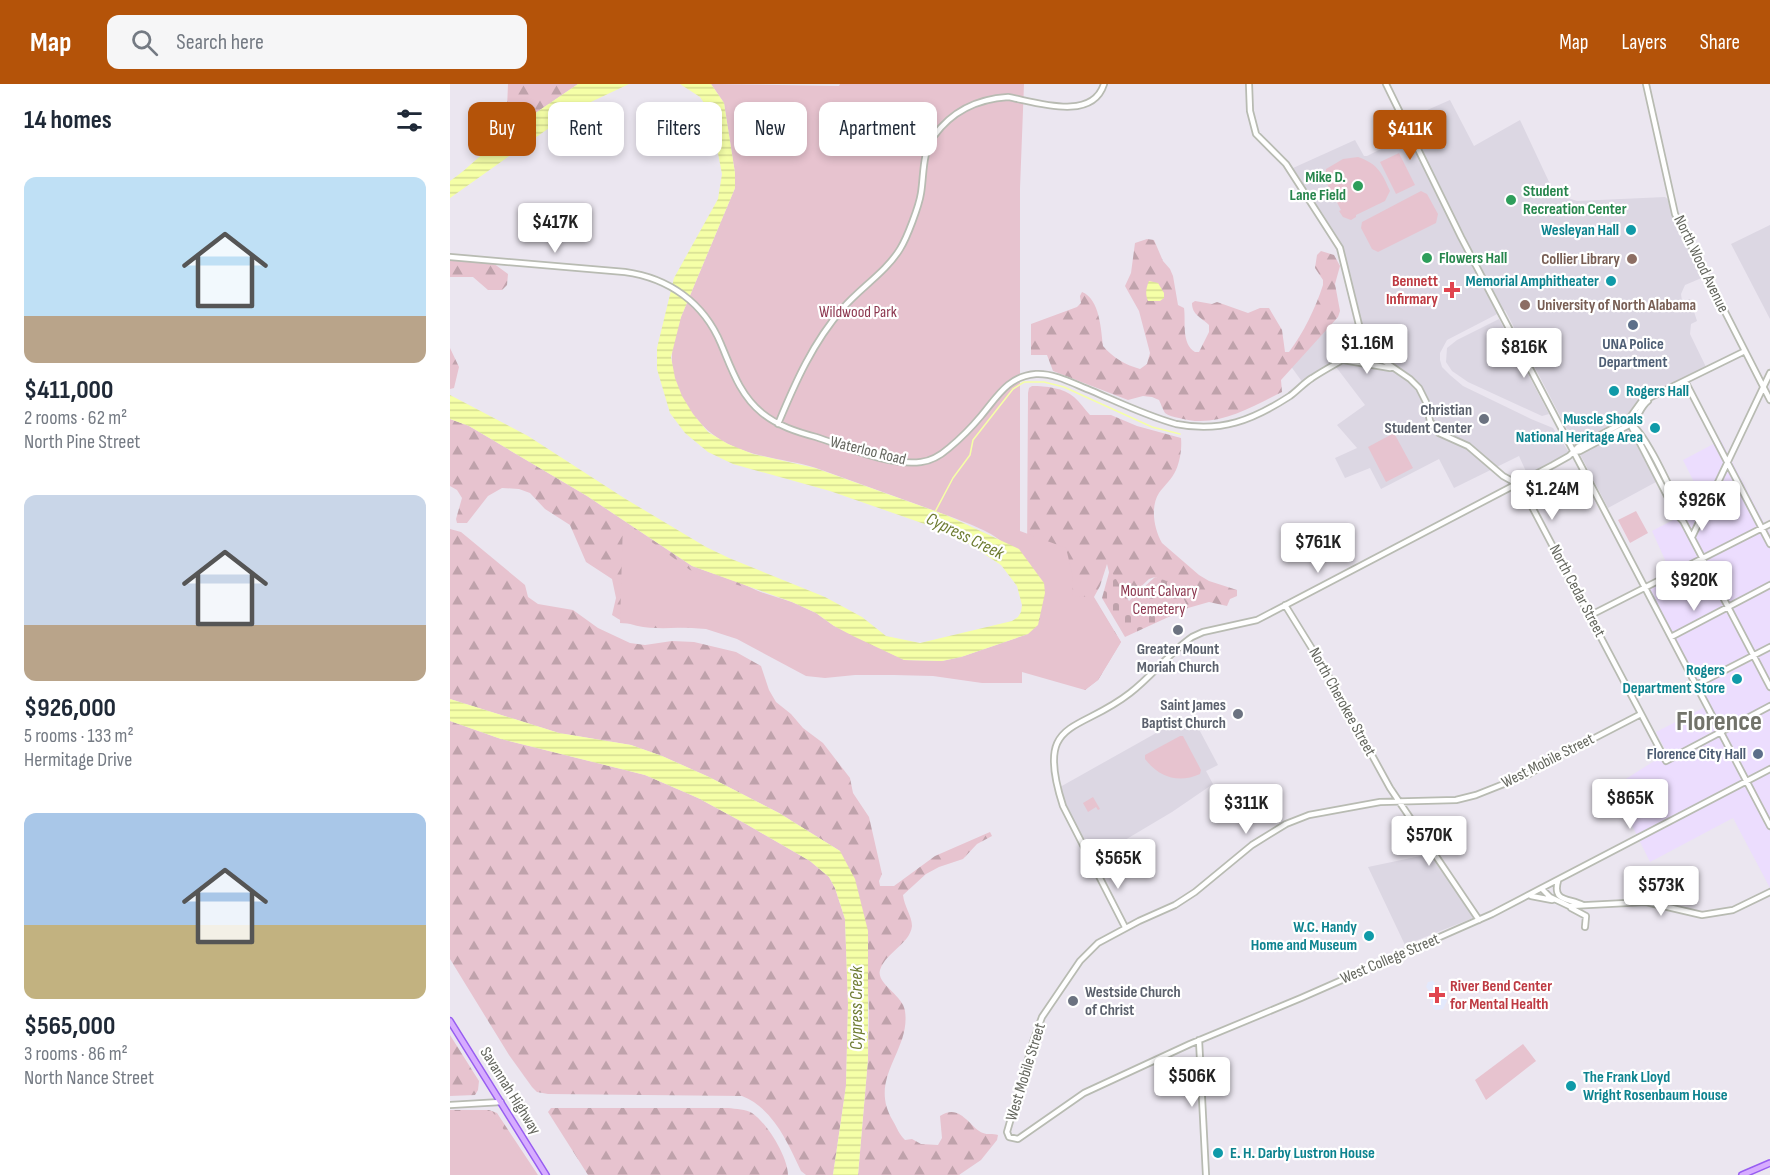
<!DOCTYPE html>
<meta charset="utf-8">
<style>
body{margin:0;font-family:"Sofia Sans Condensed",sans-serif;background:#f6f6f7;color:#1f2937;height:100vh;display:flex;flex-direction:column;font-size:22px;white-space:nowrap}
*{box-sizing:border-box;margin:0}
p{font-size:20px;color:#747a83}
.icon{flex:none;width:33px;height:33px;fill:none;stroke:currentColor;stroke-width:2;stroke-linecap:round;stroke-linejoin:round}
.map{position:relative;flex:1;overflow:hidden}
.details{display:flex;flex-direction:column;background:#fff;width:450px}
.details>*{flex:none}
.banner{position:absolute;left:18px;top:18px;width:570px;height:54px;display:flex;gap:12px}
.price{position:absolute;translate:-50% -51px;padding:0 14px;border-radius:6px;background:#fff;color:#222;font-size:20px;line-height:39px;filter:drop-shadow(0 2px 3px #0008)}
.price::after{content:'';position:absolute;left:50%;top:36px;width:18px;height:14px;margin-left:-9px;background:inherit;clip-path:polygon(0 0,100% 0,50% 100%)}
.price.selected{background:#b45309;color:#fff}
ul{padding:0;list-style:none}
li{display:grid;align-content:center;gap:12px;height:318px;padding:0 24px}
li span{display:grid;place-items:center;height:186px;border-radius:12px;color:#555}
li>.icon{margin-inline-start:auto}
span .icon{width:108px;height:108px;fill:#fffc;stroke-width:1}
li b{font-size:26px}
h2{display:flex;justify-content:space-between;align-items:center;height:72px;padding:0 24px;font-size:26px}
.chip{padding:0 21px;border-radius:12px;background:#fff;box-shadow:0 3px 9px #0003;font-size:21px;line-height:54px}
.chip.selected{background:#b45309;color:#fff}
header{display:flex;align-items:center;gap:36px;box-sizing:border-box;height:84px;padding:0 30px;background:#b45309;color:#fff}
header strong{font-size:28px}
nav{display:flex;gap:33px;margin-inline-start:auto;font-size:21px}
.search{width:420px;height:54px;background:#f6f6f7;display:flex;align-items:center;gap:15px;box-sizing:border-box;padding:0 21px;border-radius:12px;color:#747a83;font-size:22px}
main{display:flex;flex:1;min-height:0}
.map>svg:first-child{display:block}
</style>
<header>
<strong>Map</strong>
<div class="search"><svg class="icon" aria-label="search" viewBox="0 0 24 24"><circle cx="10" cy="10" r="6"/><path d="M15 15l6 6"/></svg>Search here</div>
<nav><a>Map</a><a>Layers</a><a>Share</a></nav>
</header>
<main>
<section class="details">
<h2>14 homes<svg class="icon" aria-label="filters" viewBox="0 0 24 24"><path d="M4 7h16M4 17h16"/><circle cx="9" cy="7" r="2"/><circle cx="15" cy="17" r="2"/></svg></h2>
<ul>
<li><span style="background:linear-gradient(#bfe0f5 75%,#b9a48a 0)"><svg class="icon" aria-label="home" viewBox="0 0 24 24"><path d="M3 11l9-7 9 7M6 9v11h12V9"/></svg></span><div><b>$411,000</b><p>2 rooms · 62 m²</p><p>North Pine Street</p></div></li>
<li><span style="background:linear-gradient(#c9d6e8 70%,#b9a48a 0)"><svg class="icon" aria-label="home" viewBox="0 0 24 24"><path d="M3 11l9-7 9 7M6 9v11h12V9"/></svg></span><div><b>$926,000</b><p>5 rooms · 133 m²</p><p>Hermitage Drive</p></div></li>
<li><span style="background:linear-gradient(#a9c7e8 60%,#c2b280 0)"><svg class="icon" aria-label="home" viewBox="0 0 24 24"><path d="M3 11l9-7 9 7M6 9v11h12V9"/></svg></span><div><b>$565,000</b><p>3 rooms · 86 m²</p><p>North Nance Street</p></div></li>
</ul>
</section>
<div class="map">
<svg width="1320" height="1091" viewBox="0 0 1320 1091">
<defs>
<pattern id="forest-firs" width="22" height="20" patternUnits="userSpaceOnUse" patternTransform="scale(1.5)"><rect width="22" height="20" fill="#e7c3cf"/><path d="M5 1l3.5 6h-7zM16 11l3.5 6h-7z" fill="#bfa2ab"/></pattern>
<pattern id="cemetery-stones" width="16" height="16" patternUnits="userSpaceOnUse" patternTransform="scale(1.5)"><rect width="16" height="16" fill="#e7c3cf"/><path d="M2 7V4a2 2 0 0 1 4 0v3zM10 15v-3a2 2 0 0 1 4 0v3z" fill="#bfa2ab"/></pattern>
<pattern id="water-rules" width="6" height="5" patternUnits="userSpaceOnUse" patternTransform="scale(1.5)"><rect width="6" height="5" fill="#f5ffa7"/><path d="M0 2.5h6" fill="none" stroke="#d5dd92"/></pattern>
</defs>
<rect width="100%" height="100%" fill="#ebe6f0"/>
<path fill="#ecddfe" d="M 1271,356 L 1320,450 L 1320,804 L 1283,734 L 1200,778 L 1163,703 L 1217,669 L 1206,648 L 1257,622 L 1192,502 L 1220,487 L 1202,447 L 1225,435 L 1217,418 L 1247,404 L 1233,376 Z"/>
<path fill="#dcd7e3" d="M 1000,16 L 1024,62 L 1070,36 L 1100,100 L 1112,112 L 1127,117 L 1215,113 L 1219,116 L 1221,128 L 1254,193 L 1235,201 L 1231,210 L 1232,217 L 1240,215 L 1247,237 L 1241,240 L 1240,250 L 1256,283 L 1191,317 L 1175,333 L 1174,337 L 1206,398 L 1158,424 L 1055,226 L 997,256 L 990,269 L 990,276 L 992,283 L 1000,291 L 1013,302 L 1081,335 L 1103,344 L 1118,367 L 1118,370 L 1078,392 L 1069,372 L 1004,404 L 989,375 L 931,405 L 920,384 L 895,394 L 885,374 L 907,364 L 887,341 L 915,321 L 883,279 L 853,299 L 840,281 L 870,248 L 883,244 L 892,267 L 905,242 L 912,240 L 889,155 L 843,84 L 905,56 L 914,72 L 917,72 L 963,49 L 958,37 L 959,34 Z
M 1320,141 L 1320,235 L 1281,160 Z
M 1049,235 L 1099,330 L 1092,332 L 1018,298 L 1002,287 L 996,278 L 997,264 L 1007,256 Z
M 743,634 L 768,681 L 756,687 L 763,700 L 722,728 L 643,775 L 615,721 L 610,703 L 724,639 L 727,643 Z
M 980,770 L 997,792 L 1023,834 L 955,861 L 918,783 Z"/>
<path fill="#e3e9fc" d="M 983,897 L 997,917 L 993,925 L 985,926 L 980,920 L 983,912 L 976,903 L 978,898 Z"/>
<path fill="url(#forest-firs)" d="M 58,0 L 128,0 L 56,49 Z
M 697,155 L 704,156 L 713,177 L 720,185 L 723,192 L 728,221 L 734,224 C 736,239 731,259 745,268 L 749,268 L 759,248 L 759,241 C 751,233 742,231 742,219 L 745,217 L 762,220 L 767,218 L 798,229 L 810,224 L 819,224 L 832,246 L 835,268 L 839,268 C 853,250 866,223 873,201 L 873,196 L 865,184 L 867,171 L 871,167 L 884,171 L 890,182 L 885,200 L 890,227 L 888,233 L 831,296 L 832,308 C 799,324 766,345 729,334 C 724,333 719,332 715,329 C 713,326 711,320 709,316 L 702,313 L 693,312 L 678,316 L 603,287 L 597,271 L 581,271 L 581,240 L 627,223 L 631,219 L 630,212 L 632,208 C 650,215 651,246 653,262 C 663,274 676,281 690,285 L 697,280 L 700,269 L 689,227 L 675,202 L 681,189 L 685,159 Z
M 0,176 L 43,179 L 58,190 L 57,201 L 52,206 L 38,206 L 23,193 L 0,193 Z
M 0,264 L 9,283 L 4,304 L 0,305 Z
M 582,302 C 596,302 614,304 624,313 C 630,318 635,326 640,331 L 661,331 L 687,342 L 731,354 C 732,364 730,377 726,386 C 722,395 714,402 709,409 C 700,423 704,445 712,459 L 749,491 L 759,497 L 787,506 L 787,512 L 780,515 L 777,522 L 759,518 L 738,524 L 728,504 L 705,493 L 699,495 L 679,514 L 675,515 L 659,488 L 657,480 L 650,502 L 644,513 L 671,558 L 648,596 L 635,606 L 578,550 L 594,499 L 577,476 L 578,309 L 579,304 Z
M 0,335 L 19,342 L 137,412 L 242,482 L 293,500 L 384,542 L 454,576 L 468,589 L 361,592 C 329,581 304,554 271,546 C 235,538 194,554 162,531 L 166,514 L 162,495 L 136,478 L 120,441 L 95,425 L 80,409 L 69,405 L 52,404 L 38,412 L 17,439 L 7,439 L 6,435 L 12,414 L 7,406 L 0,402 Z
M 0,445 L 11,448 L 75,501 L 78,513 L 88,520 L 123,526 L 148,544 L 180,559 L 195,561 L 222,557 L 244,558 L 286,568 L 311,582 L 319,606 L 326,618 L 341,630 L 353,644 L 373,659 L 400,694 L 403,709 L 419,733 L 432,790 L 429,797 L 430,802 L 444,802 L 485,772 L 540,748 L 542,752 L 527,760 L 513,775 L 489,783 L 476,790 L 453,811 C 454,822 462,832 462,842 C 460,860 436,868 430,886 C 426,900 453,911 455,927 C 461,967 417,994 443,1037 C 447,1044 449,1050 455,1056 L 462,1055 L 471,1060 L 488,1061 L 492,1054 L 490,1032 C 510,1018 520,1044 533,1049 C 537,1051 543,1049 548,1051 L 547,1056 L 531,1076 L 509,1091 L 408,1091 L 418,975 L 419,927 L 417,883 L 390,767 L 329,729 L 259,693 L 212,672 L 181,661 L 109,649 L 0,615 Z
M 0,637 L 51,655 L 195,691 L 248,714 L 296,740 L 360,777 L 379,793 L 385,804 L 395,835 L 398,920 L 396,1002 L 383,1091 L 356,1091 L 351,1087 C 338,1059 323,1024 292,1012 L 98,1010 L 87,1008 L 82,1003 L 59,971 L 0,875 Z
M 0,951 L 29,997 L 28,1006 L 25,1011 L 0,1012 Z
M 101,1024 L 278,1024 C 286,1025 296,1025 302,1029 C 317,1039 338,1073 338,1091 L 138,1091 L 98,1028 Z
M 0,1026 L 39,1026 L 47,1029 L 88,1091 L 66,1091 L 0,1034 Z"/>
<path fill="url(#cemetery-stones)" d="M 660,485 L 679,517 L 705,493 C 726,499 729,505 738,524 L 675,553 L 652,514 Z"/>
<path fill="#e7c3cf" d="M 261,0 L 389,2 L 390,0 L 574,0 L 570,104 L 570,447 L 616,464 L 622,489 L 623,512 L 643,513 L 671,558 L 648,596 L 635,606 L 572,588 L 572,599 L 532,599 L 483,592 L 444,591 L 405,591 L 375,594 L 356,592 L 287,555 L 256,545 L 170,539 L 173,437 L 240,486 L 342,518 L 366,529 L 384,542 L 403,552 L 454,576 L 492,577 L 511,573 L 578,550 L 591,534 L 595,509 L 594,499 C 578,484 561,463 544,452 C 529,442 495,431 477,424 C 440,411 403,397 366,384 C 337,375 305,374 278,360 C 248,345 220,307 222,272 C 222,259 227,245 231,233 L 285,104 L 285,89 L 274,19 Z
M 949,69 L 965,101 L 946,110 L 930,78 Z
M 908,73 C 928,80 932,89 940,107 L 935,117 L 906,131 L 906,133 L 901,136 L 893,133 L 889,127 L 891,126 L 876,98 L 876,85 L 893,75 Z
M 971,107 L 977,110 L 988,130 L 986,139 L 928,168 L 922,165 L 911,144 L 912,138 Z
M 944,349 L 963,384 L 936,398 L 918,363 Z
M 1186,427 L 1198,449 L 1180,459 L 1168,436 Z
M 730,652 L 733,652 L 751,686 L 750,690 C 728,700 709,693 695,675 L 695,671 Z
M 643,713 L 650,725 L 648,726 L 646,723 L 638,728 L 633,719 Z
M 1073,960 L 1086,977 L 1036,1016 L 1025,996 Z
M 0,1027 L 42,1027 L 82,1091 L 0,1091 Z"/>
<path fill="url(#water-rules)" d="M 128,0 L 179,0 L 126,25 L 0,114 L 0,97 C 10,90 18,83 27,75 C 37,65 48,61 56,49 Z
M 230,0 L 261,0 L 274,19 L 285,89 L 285,104 L 231,233 L 221,273 L 225,294 L 232,312 L 243,330 L 258,348 L 278,360 L 303,370 L 365,384 L 496,431 L 569,465 L 594,499 L 595,509 L 588,541 L 578,550 L 511,573 L 492,577 L 454,576 L 403,552 L 384,542 L 366,529 L 342,518 L 242,482 L 137,412 L 19,342 L 0,335 L 0,311 L 78,352 L 174,414 L 256,463 L 279,474 L 375,513 L 412,533 L 436,552 L 470,559 L 562,537 L 568,533 L 571,528 L 572,521 L 567,502 L 551,481 L 519,460 L 489,445 L 380,407 L 283,380 L 258,368 L 235,349 L 220,329 L 207,285 L 207,264 L 224,194 L 268,115 L 272,90 L 260,28 L 250,13 Z
M 699,197 L 708,199 L 714,209 L 714,214 L 710,217 L 698,217 C 695,210 696,204 699,197 Z
M 0,615 L 109,649 L 181,661 L 212,672 L 259,693 L 329,729 L 390,767 L 405,795 L 418,847 L 418,975 L 408,1091 L 383,1091 L 396,1002 L 398,920 L 395,835 L 385,804 L 379,793 L 360,777 L 296,740 L 248,714 L 195,691 L 51,655 L 0,637 Z"/>
<g fill="none" stroke-linecap="round" stroke-linejoin="round">
<path stroke="#f5ffa7" stroke-width="1.5" d="M 485,428 L 503,394 L 520,371 L 523,356 L 563,305 L 574,298 L 594,298 L 614,303 L 702,343 L 730,350"/>
<g stroke="#b8bbb2" stroke-width="8">
<path id="secondary" d="M 799,0 L 800,27 L 806,50 L 836,80 L 890,164 L 909,241 L 918,260 L 928,273 L 960,295 L 969,304 L 976,318 L 980,337 L 989,349 L 1018,362 L 1053,392 L 1071,402 L 1216,677 L 1320,622
M 936,0 L 1011,153 L 1320,742
M 1196,0 L 1225,130 L 1320,316
M 0,173 L 175,188 C 219,194 254,219 271,260 C 282,286 290,311 312,329 C 328,342 347,348 366,353 C 397,363 438,382 471,378 C 481,377 491,371 499,364 C 511,354 521,344 531,332 C 547,313 558,292 586,290 C 605,289 624,300 642,307 C 670,319 697,332 726,340 C 771,349 803,336 840,312 C 848,306 854,299 862,294 C 880,282 900,273 918,260
M 909,241 L 893,276 L 940,284
M 1235,297 L 1320,460
M 1178,336 L 1227,431 L 1233,437 L 1320,603
M 328,340 C 345,299 363,258 393,224 C 410,204 436,188 450,165 C 457,154 469,122 471,109 C 474,90 472,69 484,52 C 502,27 527,15 558,13 C 586,18 642,38 654,0
M 1181,340 C 1197,351 1222,409 1232,429 L 1233,437
M 1124,368 L 1130,367 L 1181,340 C 1189,333 1190,323 1198,317
M 1242,453 L 1320,289
M 835,521 L 874,584 L 940,704 L 1029,836
M 1139,532 L 1320,440
M 1221,553 L 1320,501
M 1246,601 L 1320,563
M 1191,630 L 1102,676 L 1079,690 L 1026,711 L 1006,716 L 930,718 L 859,731 L 836,740 L 802,761 L 745,808 L 725,821 L 689,837 L 648,859 L 630,877 L 592,933 L 583,958 L 557,1048 L 559,1053 L 568,1055 L 634,1009 L 740,960 L 851,914 L 1042,830 L 1320,685
M 1108,797 C 1102,818 1119,814 1133,821
M 1092,805 L 1100,813 L 1119,822 L 1196,818 L 1252,831 L 1283,826 L 1320,808
M 1081,812 L 1102,816
M 1121,824 L 1136,832 L 1135,843
M 675,843 L 613,722 C 584,633 628,650 680,609 C 702,592 719,569 742,553 L 753,548 L 807,536 L 1103,381 L 1119,372 L 1128,363 L 1178,336 L 1191,318 L 1295,267
M 749,956 L 756,1091
M 0,1021 L 51,1018"/>
</g>
<g stroke="#985ef1" stroke-width="8">
<path id="primary" d="M 0,937 L 96,1091
M 1292,1091 L 1320,1079"/>
</g>
<use href="#secondary" stroke="#fff" stroke-width="4.5"/>
<use href="#primary" stroke="#d7acff" stroke-width="5"/>
</g>
<g fill="#2e9e5b" stroke="#fff" stroke-width="2">
<circle cx="908" cy="102" r="6"/>
<circle cx="1061" cy="116" r="6"/>
<circle cx="977" cy="174" r="6"/>
</g>
<g fill="#0f9aa8" stroke="#fff" stroke-width="2">
<circle cx="1181" cy="146" r="6"/>
<circle cx="1161" cy="197" r="6"/>
<circle cx="1164" cy="307" r="6"/>
<circle cx="1205" cy="344" r="6"/>
<circle cx="1287" cy="595" r="6"/>
<circle cx="919" cy="852" r="6"/>
<circle cx="1121" cy="1002" r="6"/>
<circle cx="768" cy="1069" r="6"/>
</g>
<g fill="#8d6e63" stroke="#fff" stroke-width="2">
<circle cx="1182" cy="175" r="6"/>
<circle cx="1075" cy="221" r="6"/>
</g>
<g fill="#e0444e" stroke="#fff" stroke-width="2">
<path d="M999 197h6v6h6v6h-6v6h-6v-6h-6v-6h6z"/>
<path d="M984 902h6v6h6v6h-6v6h-6v-6h-6v-6h6z"/>
</g>
<g fill="#5c6f8a" stroke="#fff" stroke-width="2">
<circle cx="1183" cy="241" r="6"/>
<circle cx="1308" cy="670" r="6"/>
</g>
<g fill="#6b7280" stroke="#fff" stroke-width="2">
<circle cx="1034" cy="335" r="6"/>
<circle cx="728" cy="546" r="6"/>
<circle cx="788" cy="630" r="6"/>
<circle cx="623" cy="917" r="6"/>
</g>
<g text-anchor="middle" dominant-baseline="central" stroke-width="4.5" stroke-linejoin="round" paint-order="stroke">
<g font-size="16" font-weight="bold" fill="#27864d" stroke="#fff" text-anchor="start">
<text x="896" y="93" text-anchor="end">Mike D.<tspan x="896" dy="18">Lane Field</tspan></text>
<text x="1073" y="107">Student<tspan x="1073" dy="18">Recreation Center</tspan></text>
<text x="989" y="174">Flowers Hall</text>
</g>
<g font-size="16" font-weight="bold" fill="#0d838f" stroke="#fff" text-anchor="end">
<text x="1169" y="146">Wesleyan Hall</text>
<text x="1149" y="197">Memorial Amphitheater</text>
<text x="1176" y="307" text-anchor="start">Rogers Hall</text>
<text x="1193" y="335">Muscle Shoals<tspan x="1193" dy="18">National Heritage Area</tspan></text>
<text x="1275" y="586">Rogers<tspan x="1275" dy="18">Department Store</tspan></text>
<text x="907" y="843">W.C. Handy<tspan x="907" dy="18">Home and Museum</tspan></text>
<text x="1133" y="993" text-anchor="start">The Frank Lloyd<tspan x="1133" dy="18">Wright Rosenbaum House</tspan></text>
<text x="780" y="1069" text-anchor="start">E. H. Darby Lustron House</text>
</g>
<g font-size="16" font-weight="bold" fill="#785e54" stroke="#fff" text-anchor="end">
<text x="1170" y="175">Collier Library</text>
<text x="1087" y="221" text-anchor="start">University of North Alabama</text>
</g>
<g font-size="16" fill="#64665e" stroke="#fff">
<text transform="translate(1251 180) rotate(64)">North Wood Avenue</text>
<text transform="translate(418 367) rotate(14)">Waterloo Road</text>
<text transform="translate(1127 507) rotate(62)">North Cedar Street</text>
<text transform="translate(892 618) rotate(61)">North Cherokee Street</text>
<text transform="translate(1098 677) rotate(-27)">West Mobile Street</text>
<text transform="translate(940 875) rotate(-23)">West College Street</text>
<text transform="translate(576 988) rotate(-73)">West Mobile Street</text>
<text transform="translate(60 1007) rotate(58)">Savannah Highway</text>
</g>
<g font-size="16" font-weight="bold" fill="#be3a42" stroke="#fff" text-anchor="end">
<text x="988" y="197">Bennett<tspan x="988" dy="18">Infirmary</tspan></text>
<text x="1000" y="902" text-anchor="start">River Bend Center<tspan x="1000" dy="18">for Mental Health</tspan></text>
</g>
<g font-size="16" fill="#8c374f" stroke="#fff">
<text x="408" y="228">Wildwood Park</text>
<text x="709" y="507">Mount Calvary<tspan x="709" dy="18">Cemetery</tspan></text>
</g>
<g font-size="16" font-weight="bold" fill="#4e5e75" stroke="#fff">
<text x="1183" y="260">UNA Police<tspan x="1183" dy="18">Department</tspan></text>
<text x="1296" y="670" text-anchor="end">Florence City Hall</text>
</g>
<g font-size="16" font-weight="bold" fill="#5b616d" stroke="#fff" text-anchor="end">
<text x="1022" y="326">Christian<tspan x="1022" dy="18">Student Center</tspan></text>
<text x="728" y="565" text-anchor="middle">Greater Mount<tspan x="728" dy="18">Moriah Church</tspan></text>
<text x="776" y="621">Saint James<tspan x="776" dy="18">Baptist Church</tspan></text>
<text x="635" y="908" text-anchor="start">Westside Church<tspan x="635" dy="18">of Christ</tspan></text>
</g>
<g font-size="18" font-style="italic" fill="#6e7c32" stroke="#fff">
<text transform="translate(515 452) rotate(26)">Cypress Creek</text>
<text transform="translate(406 924) rotate(-90)">Cypress Creek</text>
</g>
<g font-size="28" font-weight="bold" fill="#72736a" stroke="#fff">
<text x="1269" y="637">Florence</text>
</g>
</g>
</svg>
<b class="price selected" style="left:960px;top:77px">$411K</b>
<b class="price" style="left:105px;top:170px">$417K</b>
<b class="price" style="left:917px;top:291px">$1.16M</b>
<b class="price" style="left:1074px;top:295px">$816K</b>
<b class="price" style="left:1102px;top:437px">$1.24M</b>
<b class="price" style="left:1252px;top:448px">$926K</b>
<b class="price" style="left:868px;top:490px">$761K</b>
<b class="price" style="left:1244px;top:528px">$920K</b>
<b class="price" style="left:1180px;top:746px">$865K</b>
<b class="price" style="left:796px;top:751px">$311K</b>
<b class="price" style="left:979px;top:783px">$570K</b>
<b class="price" style="left:668px;top:806px">$565K</b>
<b class="price" style="left:1211px;top:833px">$573K</b>
<b class="price" style="left:742px;top:1024px">$506K</b>
<div class="banner">
<a class="chip selected">Buy</a>
<a class="chip">Rent</a>
<a class="chip">Filters</a>
<a class="chip">New</a>
<a class="chip">Apartment</a>
</div>
</div>
</main>
